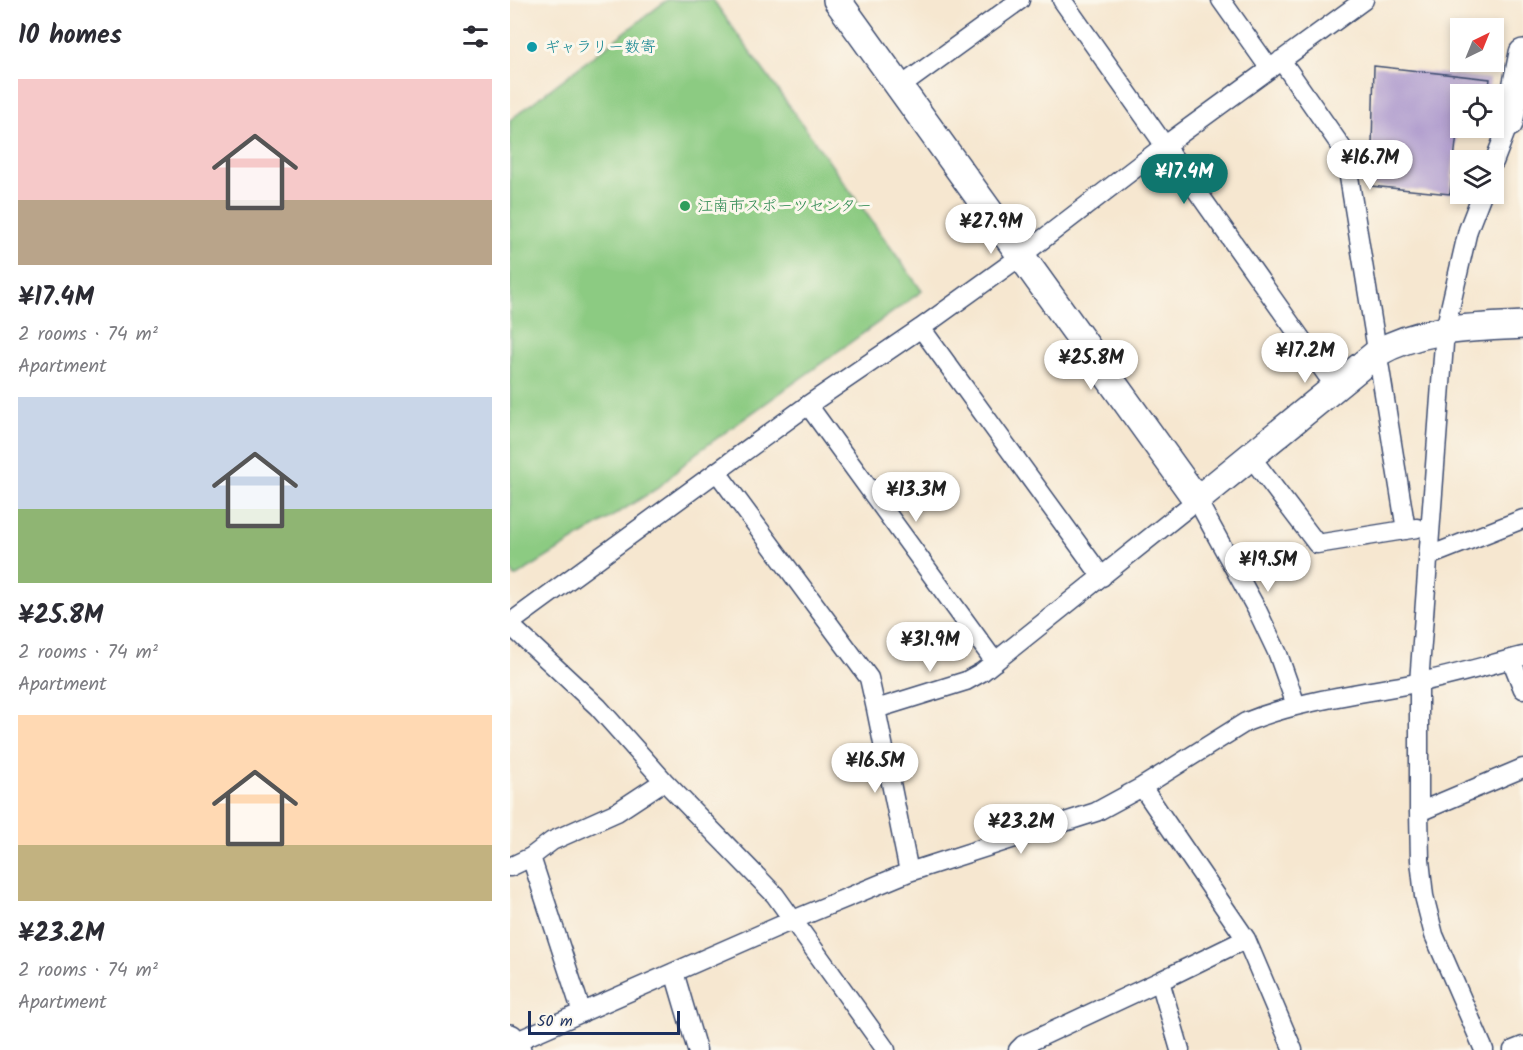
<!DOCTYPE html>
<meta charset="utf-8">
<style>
body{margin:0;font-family:Kalam,"Klee One",sans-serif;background:#f7f7f7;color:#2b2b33;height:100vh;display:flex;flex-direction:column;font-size:22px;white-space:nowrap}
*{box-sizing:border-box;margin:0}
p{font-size:20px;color:#7c7c81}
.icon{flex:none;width:33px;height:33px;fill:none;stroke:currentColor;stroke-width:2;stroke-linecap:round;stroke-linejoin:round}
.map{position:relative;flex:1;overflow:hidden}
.side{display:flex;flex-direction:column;background:#fff;width:510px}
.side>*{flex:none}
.needle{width:39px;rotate:43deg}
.buttons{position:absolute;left:940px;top:18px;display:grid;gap:12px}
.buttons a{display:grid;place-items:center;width:54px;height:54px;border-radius:0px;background:#fff;box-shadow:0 3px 9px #0003;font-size:30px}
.scale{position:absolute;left:18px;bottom:15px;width:152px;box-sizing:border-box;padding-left:6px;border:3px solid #1b2f5e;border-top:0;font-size:16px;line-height:21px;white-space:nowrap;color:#1b2f5e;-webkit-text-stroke:4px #fbf7ec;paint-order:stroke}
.price{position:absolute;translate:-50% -51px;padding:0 14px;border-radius:21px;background:#fff;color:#222;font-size:20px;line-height:39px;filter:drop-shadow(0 2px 3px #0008)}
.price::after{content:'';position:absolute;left:50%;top:36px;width:18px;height:14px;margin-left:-9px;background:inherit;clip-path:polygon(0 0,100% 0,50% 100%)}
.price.on{background:#0f766e;color:#fff}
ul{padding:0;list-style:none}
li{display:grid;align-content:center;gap:12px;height:318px;padding:0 18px}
li span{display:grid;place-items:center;height:186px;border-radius:0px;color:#555}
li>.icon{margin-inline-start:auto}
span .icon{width:108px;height:108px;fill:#fffc;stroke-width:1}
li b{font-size:26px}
h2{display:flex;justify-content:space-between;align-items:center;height:72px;padding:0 18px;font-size:26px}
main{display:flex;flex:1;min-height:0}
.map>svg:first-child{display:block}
</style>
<main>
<section class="side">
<h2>10 homes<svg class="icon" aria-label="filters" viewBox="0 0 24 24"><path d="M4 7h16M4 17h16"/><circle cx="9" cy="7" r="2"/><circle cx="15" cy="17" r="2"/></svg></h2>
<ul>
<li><span style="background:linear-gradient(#f6c9c9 65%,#b9a48a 0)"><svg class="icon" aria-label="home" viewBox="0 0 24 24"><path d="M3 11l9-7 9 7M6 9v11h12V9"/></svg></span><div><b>¥17.4M</b><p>2 rooms · 74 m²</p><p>Apartment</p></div></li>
<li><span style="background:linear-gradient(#c9d6e8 60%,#8fb573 0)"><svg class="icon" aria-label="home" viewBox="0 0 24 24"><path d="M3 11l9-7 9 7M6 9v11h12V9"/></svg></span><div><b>¥25.8M</b><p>2 rooms · 74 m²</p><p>Apartment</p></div></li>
<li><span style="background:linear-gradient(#ffd9b3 70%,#c2b280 0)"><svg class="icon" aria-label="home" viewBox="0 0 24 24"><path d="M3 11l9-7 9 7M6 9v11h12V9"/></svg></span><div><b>¥23.2M</b><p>2 rooms · 74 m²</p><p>Apartment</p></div></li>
</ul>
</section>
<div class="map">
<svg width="1013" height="1050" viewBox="0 0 1013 1050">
<rect width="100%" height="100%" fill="#fbf7ec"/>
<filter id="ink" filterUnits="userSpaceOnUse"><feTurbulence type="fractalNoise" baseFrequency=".0167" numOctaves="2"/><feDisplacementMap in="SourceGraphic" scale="12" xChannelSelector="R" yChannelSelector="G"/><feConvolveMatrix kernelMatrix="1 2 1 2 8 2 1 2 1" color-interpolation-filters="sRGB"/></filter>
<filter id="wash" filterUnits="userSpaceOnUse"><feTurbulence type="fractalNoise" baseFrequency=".008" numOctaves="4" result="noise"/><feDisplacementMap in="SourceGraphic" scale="24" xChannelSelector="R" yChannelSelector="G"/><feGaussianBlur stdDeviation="1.35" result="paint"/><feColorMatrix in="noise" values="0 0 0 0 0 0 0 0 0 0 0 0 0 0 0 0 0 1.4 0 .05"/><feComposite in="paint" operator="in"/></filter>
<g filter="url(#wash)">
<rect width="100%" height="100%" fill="#f6e7d0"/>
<path fill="#8ccb82" stroke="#547d70" stroke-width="1.5" d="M 157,0 L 203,0 L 412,291 L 185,454 L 148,488 L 5,577 L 0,568 L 0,120 Z"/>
<g id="blocks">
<path fill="#b3a0cf" d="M 864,66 L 980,79 L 978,94 L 951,94 L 951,125 L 948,125 L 940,194 L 861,186 Z"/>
</g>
</g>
<g filter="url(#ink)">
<use href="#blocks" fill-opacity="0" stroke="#3c4b6f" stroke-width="1.5"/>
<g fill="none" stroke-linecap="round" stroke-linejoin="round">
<g stroke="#3c4b6f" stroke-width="21">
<path id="street" d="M 552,0 L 826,388
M 711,0 L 760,69
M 771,60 L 835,152 L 896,530
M 390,87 L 510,0
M 984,162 L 999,123
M 972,194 L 958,230 L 935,330 L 909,683 L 909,812 L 910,860 L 914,896 L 924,935 L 974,1050
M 411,328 L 592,577
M 298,405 L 485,662
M 741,457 L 807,544 L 907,528
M 207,472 L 359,678 L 366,709 L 456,681 L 472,672 L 687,500 L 747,610 L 768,654 L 786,705
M 919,556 L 1013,519
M 0,623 L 298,405 L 411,328 L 511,256 L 654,146 L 854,0
M 0,625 L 88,707 L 154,781 L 265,895 L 376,1050
M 1001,659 L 1013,689
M 366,709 L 399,872
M 632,787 L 736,939 L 783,1050
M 909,812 L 1013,768
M 21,857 L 72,1013
M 0,867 L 21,857 L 42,841 L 107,812 L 154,781
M 164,972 L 187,1050
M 650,981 L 736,939
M 0,1044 L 283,920 L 399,872 L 586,812 L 632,787 L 736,722 C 790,700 849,694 906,683 C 942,676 978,665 1013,656
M 508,1050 L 513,1045 L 650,981 L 670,1050
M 1003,1050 L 1013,1046"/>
</g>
<g stroke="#3c4b6f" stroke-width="30">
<path id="secondary" d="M 327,0 L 687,500 L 867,353 C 912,327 963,328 1013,325
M 999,123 L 1013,53
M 0,1038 L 7,1050"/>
</g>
<use href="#street" stroke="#fff" stroke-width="18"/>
<use href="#secondary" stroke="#fff" stroke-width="27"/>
</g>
</g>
<circle fill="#0f9aa8" stroke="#fbf7ec" stroke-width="2" cx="22" cy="47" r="6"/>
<circle fill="#2e9e5b" stroke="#fbf7ec" stroke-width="2" cx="175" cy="206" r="6"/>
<g text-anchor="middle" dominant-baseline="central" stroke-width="6" stroke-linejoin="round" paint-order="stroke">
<g font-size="16" fill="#0d838f" stroke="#fbf7ec" text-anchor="start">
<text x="34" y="47">ギャラリー数寄</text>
</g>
<g font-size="16" fill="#27864d" stroke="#fbf7ec" text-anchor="start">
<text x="187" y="206">江南市スポーツセンター</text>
</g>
</g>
</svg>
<div class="buttons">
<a><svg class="needle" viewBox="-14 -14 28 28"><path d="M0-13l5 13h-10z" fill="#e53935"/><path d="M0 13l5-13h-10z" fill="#7c7c81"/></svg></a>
<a><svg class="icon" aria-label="locate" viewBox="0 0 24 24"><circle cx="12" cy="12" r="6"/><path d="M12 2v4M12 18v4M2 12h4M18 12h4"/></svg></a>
<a><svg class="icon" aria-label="layers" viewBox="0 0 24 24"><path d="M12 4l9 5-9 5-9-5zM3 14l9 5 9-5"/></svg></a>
</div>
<div class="scale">50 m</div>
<b class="price" style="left:860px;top:191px">¥16.7M</b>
<b class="price on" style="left:674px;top:205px">¥17.4M</b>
<b class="price" style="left:481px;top:255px">¥27.9M</b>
<b class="price" style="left:795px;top:384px">¥17.2M</b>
<b class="price" style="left:581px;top:391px">¥25.8M</b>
<b class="price" style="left:406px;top:523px">¥13.3M</b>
<b class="price" style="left:758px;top:593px">¥19.5M</b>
<b class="price" style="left:420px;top:673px">¥31.9M</b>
<b class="price" style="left:365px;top:794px">¥16.5M</b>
<b class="price" style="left:511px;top:855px">¥23.2M</b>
</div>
</main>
